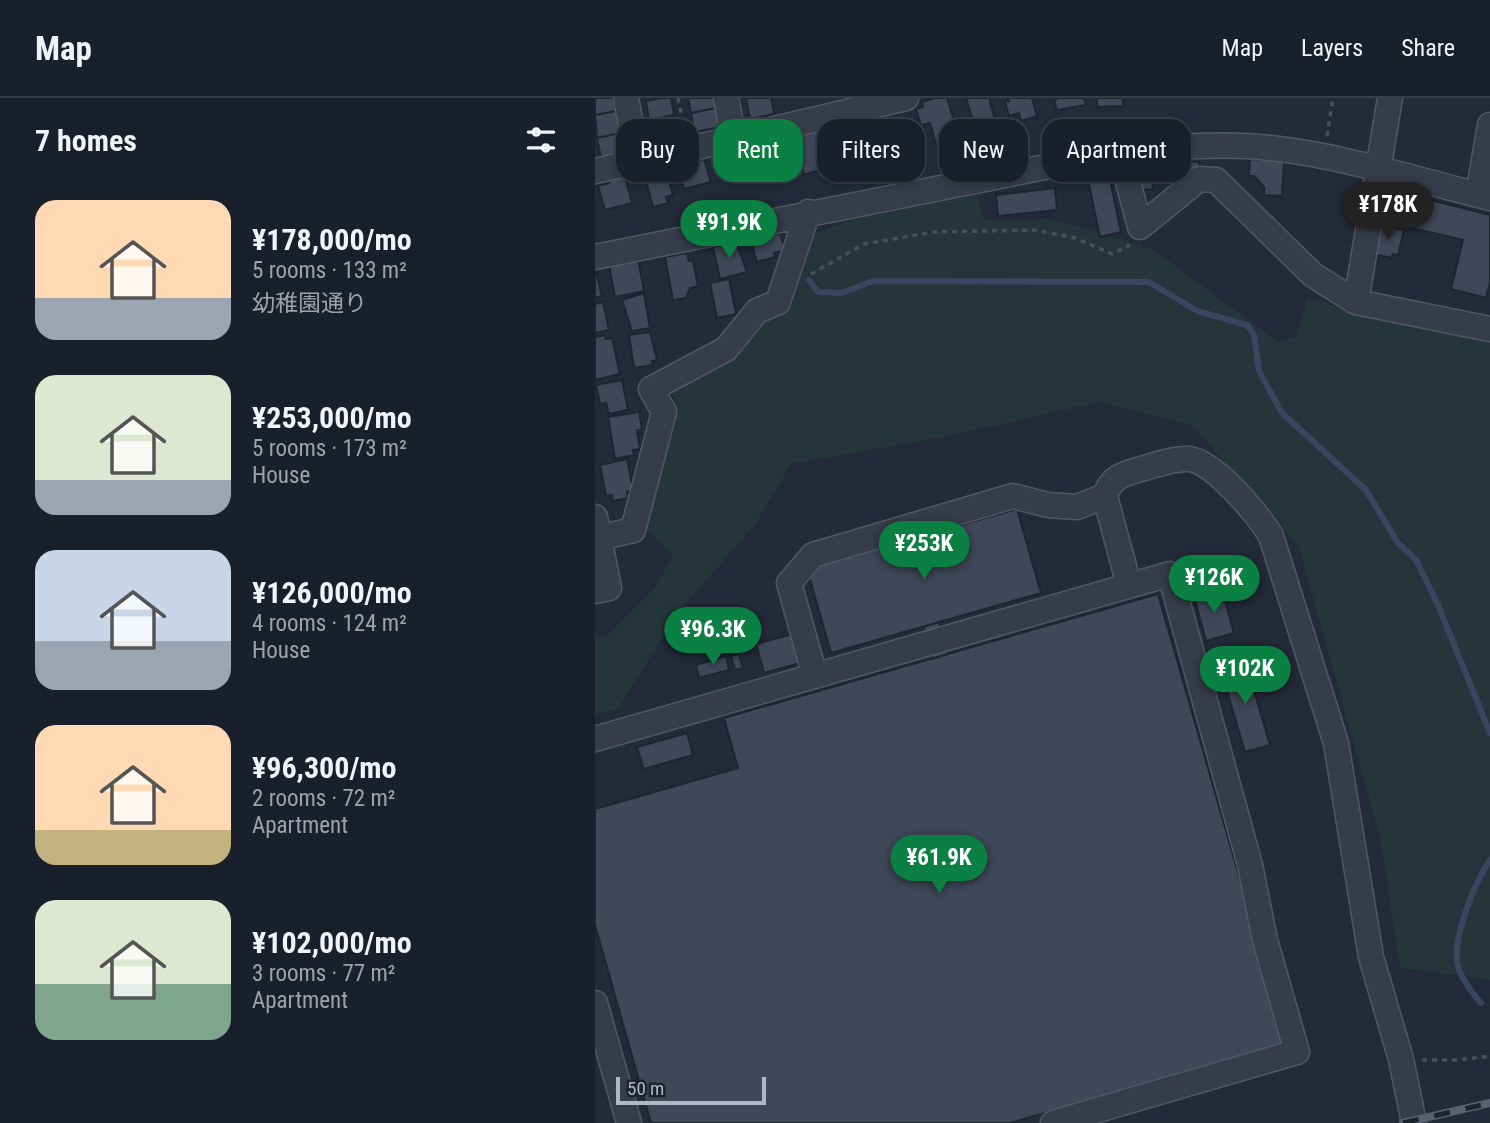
<!DOCTYPE html>
<meta charset="utf-8">
<style>
body{margin:0;font-family:"Roboto Condensed","Noto Sans JP",sans-serif;background:#232833;color:#f1f3f6;height:100vh;display:flex;flex-direction:column;font-size:26px;white-space:nowrap}
*{box-sizing:border-box;margin:0}
p{font-size:23px;color:#9fa3a9}
.icon{flex:none;width:38px;height:38px;fill:none;stroke:currentColor;stroke-width:2;stroke-linecap:round;stroke-linejoin:round}
.map{position:relative;flex:1;overflow:hidden}
.panel{display:flex;flex-direction:column;background:#1a202b;width:595px}
.panel>*{flex:none}
.banner{position:absolute;left:21px;top:21px;width:665px;height:63px;display:flex;gap:14px}
.scale{position:absolute;left:21px;bottom:18px;width:150px;box-sizing:border-box;padding-left:7px;border:4px solid #b2b7c6;border-top:0;font-size:19px;line-height:24px;white-space:nowrap;color:#b2b7c6;-webkit-text-stroke:5px #1c222e;paint-order:stroke}
.price{position:absolute;translate:-50% -60px;padding:0 16px;border-radius:24px;background:#0b8043;color:#fff;font-size:23px;line-height:46px;filter:drop-shadow(0 2px 4px #0008)}
.price::after{content:'';position:absolute;left:50%;top:42px;width:21px;height:16px;margin-left:-10px;background:inherit;clip-path:polygon(0 0,100% 0,50% 100%)}
.price.on{background:#222;color:#fff}
ul{padding:0;list-style:none}
li{display:flex;align-items:center;gap:21px;height:175px;padding:0 35px}
li span{display:grid;place-items:center;flex:none;width:196px;height:140px;border-radius:21px;color:#555}
li>.icon{margin-inline-start:auto}
span .icon{width:84px;height:84px;fill:#fffc;stroke-width:1}
li b{font-size:30px}
h2{display:flex;justify-content:space-between;align-items:center;height:84px;padding:0 35px;font-size:30px}
.tag{padding:0 24px;border-radius:21px;background:#1a202b;box-shadow:0 4px 10px #0003,0 0 0 2px #383e47;font-size:24px;line-height:63px}
.tag.on{background:#0b8043;color:#fff}
header{display:flex;align-items:center;gap:42px;box-sizing:border-box;height:98px;padding:0 35px;background:#1a202b;border-bottom:2px solid #383e47}
header strong{font-size:33px}
nav{display:flex;gap:38px;margin-inline-start:auto;font-size:24px}
main{display:flex;flex:1;min-height:0}
.map>svg:first-child{display:block}
</style>
<header>
<strong>Map</strong>
<nav><a>Map</a><a>Layers</a><a>Share</a></nav>
</header>
<main>
<section class="panel">
<h2>7 homes<svg class="icon" aria-label="filters" viewBox="0 0 24 24"><path d="M4 7h16M4 17h16"/><circle cx="9" cy="7" r="2"/><circle cx="15" cy="17" r="2"/></svg></h2>
<ul>
<li><span style="background:linear-gradient(#ffd9b3 70%,#9aa5b1 0)"><svg class="icon" aria-label="home" viewBox="0 0 24 24"><path d="M3 11l9-7 9 7M6 9v11h12V9"/></svg></span><div><b>¥178,000/mo</b><p>5 rooms · 133 m²</p><p>幼稚園通り</p></div></li>
<li><span style="background:linear-gradient(#dfe7d0 75%,#9aa5b1 0)"><svg class="icon" aria-label="home" viewBox="0 0 24 24"><path d="M3 11l9-7 9 7M6 9v11h12V9"/></svg></span><div><b>¥253,000/mo</b><p>5 rooms · 173 m²</p><p>House</p></div></li>
<li><span style="background:linear-gradient(#c9d6e8 65%,#9aa5b1 0)"><svg class="icon" aria-label="home" viewBox="0 0 24 24"><path d="M3 11l9-7 9 7M6 9v11h12V9"/></svg></span><div><b>¥126,000/mo</b><p>4 rooms · 124 m²</p><p>House</p></div></li>
<li><span style="background:linear-gradient(#ffd9b3 75%,#c2b280 0)"><svg class="icon" aria-label="home" viewBox="0 0 24 24"><path d="M3 11l9-7 9 7M6 9v11h12V9"/></svg></span><div><b>¥96,300/mo</b><p>2 rooms · 72 m²</p><p>Apartment</p></div></li>
<li><span style="background:linear-gradient(#dfe7d0 60%,#7fa58c 0)"><svg class="icon" aria-label="home" viewBox="0 0 24 24"><path d="M3 11l9-7 9 7M6 9v11h12V9"/></svg></span><div><b>¥102,000/mo</b><p>3 rooms · 77 m²</p><p>Apartment</p></div></li>
</ul>
</section>
<div class="map">
<svg width="895" height="1025" viewBox="0 0 895 1025">
<rect width="100%" height="100%" fill="#232a39"/>
<path fill="#25363a" d="M 382,97 L 388,122 L 456,121 L 556,150 L 683,244 L 702,238 L 713,199 L 753,213 L 838,227 L 895,245 L 895,882 L 805,870 L 786,743 L 704,449 L 598,328 L 504,304 L 354,338 L 196,366 L 160,427 L 84,513 L 23,611 L 0,616 L 0,539 L 11,539 L 57,493 L 78,459 L 50,430 L 82,322 L 78,292 L 168,219 L 197,208 L 221,135 L 256,122 Z"/>
<g fill="none" stroke-linecap="round" stroke-linejoin="round">
<path stroke="#394662" stroke-width="6" d="M 214,182 L 223,194 L 247,195 L 278,183 L 554,184 L 602,213 L 652,227 L 659,237 L 664,273 L 687,315 L 771,392 L 803,445 L 821,462 L 843,507 L 895,635
M 886,905 C 878,896 869,884 864,872 C 854,845 880,784 895,762"/>
</g>
<path fill="#3f4859" stroke="#1e2431" stroke-width="2" d="M 0,0 L 18,0 L 21,13 L 0,17 Z
M 66,0 L 76,0 L 79,17 L 54,22 L 51,3 Z
M 93,0 L 119,0 L 121,10 L 96,15 Z
M 151,0 L 176,0 L 179,16 L 155,21 Z
M 340,0 L 352,0 L 364,39 L 341,46 L 335,25 L 326,28 L 321,11 L 328,9 L 327,4 Z
M 371,0 L 394,0 L 403,33 L 378,40 L 376,30 L 380,29 Z
M 413,0 L 437,0 L 442,18 L 426,23 L 424,15 L 414,18 L 410,4 L 414,3 Z
M 463,0 L 489,0 L 491,7 L 462,12 L 459,3 Z
M 502,0 L 528,0 L 528,8 L 502,9 Z
M 121,10 L 125,29 L 99,34 L 96,15 Z
M 21,13 L 25,35 L 2,40 L 0,17 Z
M 79,17 L 83,36 L 58,41 L 54,22 Z
M 257,23 L 258,30 L 266,29 L 270,48 L 267,49 L 269,61 L 254,63 L 253,52 L 246,53 L 242,45 L 238,27 Z
M 224,31 L 226,40 L 230,39 L 234,51 L 229,52 L 232,65 L 224,67 L 225,72 L 209,77 L 206,64 L 210,63 L 203,37 Z
M 25,35 L 29,55 L 6,60 L 2,40 Z
M 189,39 L 195,66 L 170,73 L 163,46 Z
M 148,49 L 155,76 L 132,82 L 125,54 Z
M 103,58 L 104,62 L 109,61 L 116,84 L 89,91 L 82,64 Z
M 595,59 L 595,64 L 604,64 L 605,76 L 590,81 L 557,83 L 558,91 L 542,92 L 540,63 Z
M 655,61 L 689,63 L 687,98 L 669,97 L 669,89 L 659,78 L 654,78 Z
M 65,67 L 66,71 L 70,70 L 78,97 L 71,99 L 73,105 L 58,109 L 48,72 Z
M 513,73 L 526,134 L 505,139 L 492,77 Z
M 29,76 L 37,105 L 10,112 L 3,88 L 14,85 L 13,80 Z
M 460,90 L 462,112 L 403,118 L 401,97 Z
M 796,92 L 895,117 L 895,184 L 891,200 L 856,191 L 868,142 L 788,123 Z
M 785,127 L 809,132 L 803,157 L 798,156 L 797,160 L 778,156 Z
M 173,134 L 174,138 L 185,135 L 190,152 L 179,155 L 180,159 L 162,164 L 155,139 Z
M 141,144 L 152,174 L 125,181 L 118,149 Z
M 92,155 L 94,163 L 98,162 L 103,188 L 95,190 L 91,200 L 78,202 L 70,159 Z
M 43,161 L 49,193 L 20,199 L 14,167 Z
M 0,169 L 7,198 L 0,200 Z
M 134,181 L 141,216 L 122,220 L 115,185 Z
M 49,195 L 55,230 L 37,233 L 27,202 Z
M 8,204 L 14,232 L 0,235 L 0,206 Z
M 55,234 L 62,262 L 57,263 L 58,267 L 39,270 L 34,237 Z
M 10,237 L 11,241 L 17,240 L 25,276 L 0,282 L 0,239 Z
M 27,282 L 33,312 L 14,316 L 11,305 L 5,306 L 1,287 Z
M 44,314 L 47,331 L 42,333 L 45,351 L 38,352 L 39,357 L 20,361 L 13,319 Z
M 32,361 L 38,392 L 32,394 L 33,400 L 18,403 L 17,397 L 11,398 L 5,367 Z
M 422,411 L 446,495 L 236,555 L 212,471 Z
M 627,492 L 639,535 L 611,543 L 599,499 Z
M 563,496 L 692,945 L 415,1025 L 56,1025 L 0,827 L 0,711 L 143,670 L 129,620 Z
M 344,524 L 353,556 L 337,561 L 328,529 Z
M 197,536 L 205,565 L 169,575 L 161,546 Z
M 144,556 L 148,570 L 140,572 L 136,558 Z
M 131,558 L 134,572 L 104,580 L 101,567 Z
M 650,562 L 675,647 L 650,654 L 625,569 Z
M 92,635 L 98,657 L 49,671 L 42,649 Z"/>
<g fill="none" stroke-linecap="round" stroke-linejoin="round">
<g stroke="#525765" stroke-width="27">
<path id="minor" d="M 31,0 L 43,64
M 131,0 L 139,41
M 525,54 L 545,129 L 604,81 L 621,82 L 718,177 L 761,204 L 895,231
M 0,73 L 311,0
M 883,97 L 895,27
M 0,159 L 525,54 C 575,50 626,44 675,50 C 750,58 822,82 895,100
M 761,204 L 795,0
M 0,419 L 14,490 L 0,493
M 4,440 L 38,432 L 69,314 L 56,291 L 131,251 L 162,213 L 183,204 L 213,114
M 534,487 L 510,398 C 516,379 528,376 546,371 C 561,367 579,360 594,361 C 619,363 664,418 676,438 L 741,645 L 776,859 L 806,961 L 819,1025
M 220,578 L 194,485 L 218,457 L 418,398 L 453,407 L 482,409 L 510,398
M 0,641 L 575,476 L 655,767 L 670,842 L 702,954 L 458,1025
M 0,905 L 34,1025"/>
</g>
<path stroke="#435358" stroke-width="3.5" stroke-dasharray="5 5" stroke-linecap="butt" d="M 83,0 L 89,29
M 288,28 L 300,79
M 732,38 L 738,0
M 216,176 L 269,146 L 339,134 L 440,132 L 480,140 L 517,156 L 535,147
M 827,962 L 862,962 L 895,958"/>
<use href="#minor" stroke="#363c4a" stroke-width="24"/>
<g stroke="#596071" stroke-width="8">
<path id="rail" d="M 808,1025 L 895,1005"/>
</g>
<use href="#rail" stroke="#1c222e" stroke-width="5" stroke-dasharray="16" stroke-linecap="butt"/>
</g>
</svg>
<div class="scale">50 m</div>
<b class="price on" style="left:793px;top:144px">¥178K</b>
<b class="price" style="left:134px;top:162px">¥91.9K</b>
<b class="price" style="left:329px;top:483px">¥253K</b>
<b class="price" style="left:619px;top:517px">¥126K</b>
<b class="price" style="left:118px;top:569px">¥96.3K</b>
<b class="price" style="left:650px;top:608px">¥102K</b>
<b class="price" style="left:344px;top:797px">¥61.9K</b>
<div class="banner">
<a class="tag">Buy</a>
<a class="tag on">Rent</a>
<a class="tag">Filters</a>
<a class="tag">New</a>
<a class="tag">Apartment</a>
</div>
</div>
</main>
